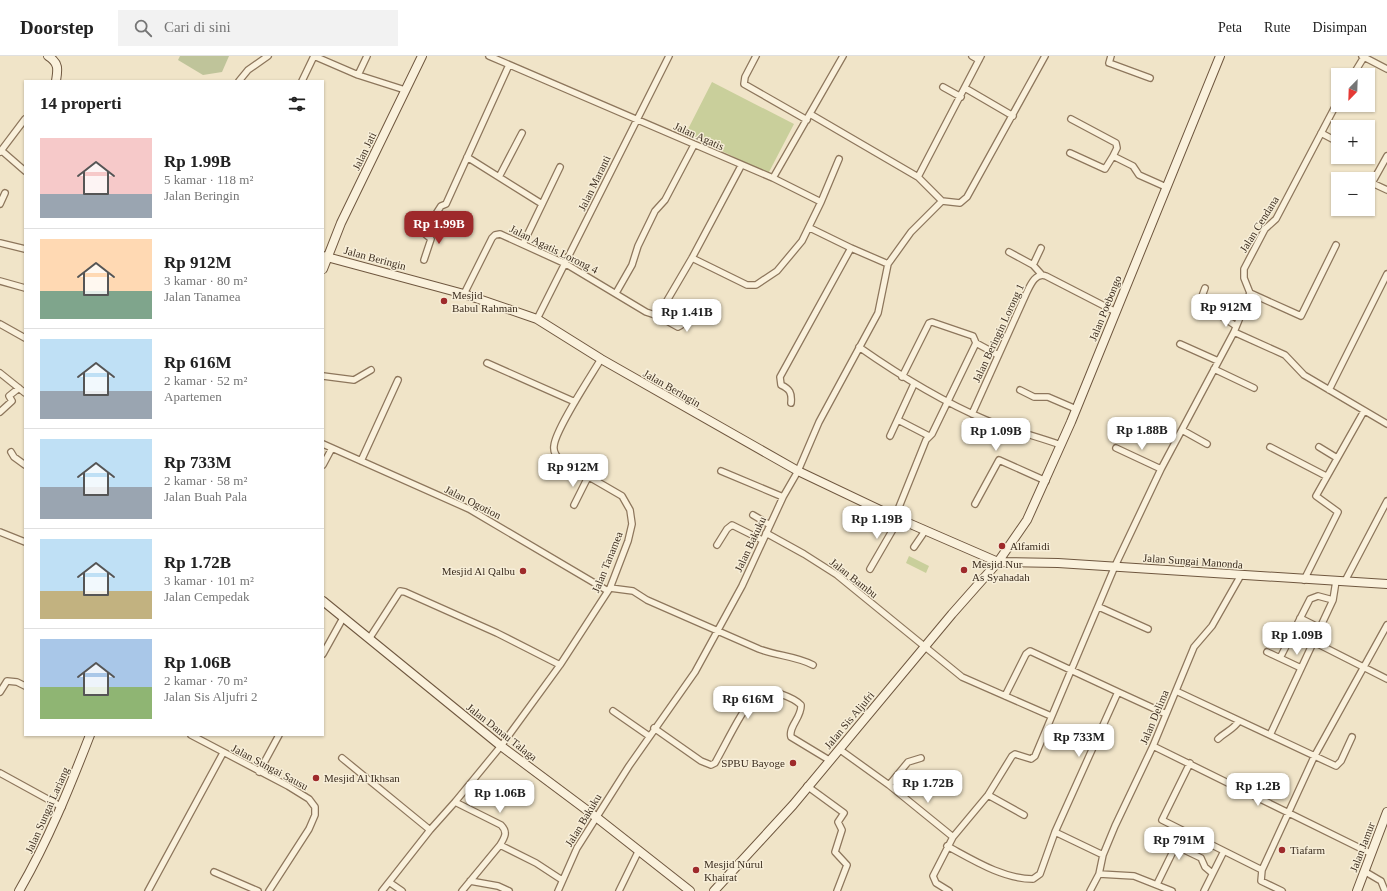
<!DOCTYPE html>
<html lang="id">
<meta charset="utf-8">
<style>
body{margin:0;font-family:"Times New Roman",serif;background:#f2f2f2;color:#222;height:100vh;display:flex;flex-direction:column;font-size:15px;white-space:nowrap}
*{box-sizing:border-box;margin:0}
p{font-size:13px;color:#767676}
.icon{flex:none;width:22px;height:22px;fill:none;stroke:currentColor;stroke-width:2;stroke-linecap:round;stroke-linejoin:round}
.map{position:relative;flex:1;overflow:hidden}
.drawer{position:absolute;left:24px;top:24px;width:300px;height:656px;display:flex;flex-direction:column;background:#fff;border-radius:0px;box-shadow:0 1px 3px #0004}
.drawer>*{flex:none}
.needle{width:26px;rotate:203deg}
.fabs{position:absolute;left:1331px;top:12px;display:grid;gap:8px}
.fabs a{display:grid;place-items:center;width:44px;height:44px;border-radius:0px;background:#fff;box-shadow:0 1px 3px #0004;font-size:20px}
.price{position:absolute;translate:-50% -34px;padding:0 9px;border-radius:8px;background:#fff;color:#222;font-size:13px;line-height:26px;filter:drop-shadow(0 1px 2px #0008)}
.price::after{content:'';position:absolute;left:50%;top:24px;width:12px;height:9px;margin-left:-6px;background:inherit;clip-path:polygon(0 0,100% 0,50% 100%)}
.price.on{background:#9e2a2b;color:#fff}
ul{padding:0;list-style:none}
li{display:flex;align-items:center;gap:12px;height:100px;padding:0 16px}
li+li{border-top:1px solid #e0e0e0}
li span{display:grid;place-items:center;flex:none;width:112px;height:80px;border-radius:0px;color:#555}
li>.icon{margin-inline-start:auto}
span .icon{width:48px;height:48px;fill:#fffc;stroke-width:1}
li b{font-size:17px}
h2{display:flex;justify-content:space-between;align-items:center;height:48px;padding:0 16px;font-size:17px}
header{display:flex;align-items:center;gap:24px;box-sizing:border-box;height:56px;padding:0 20px;background:#fff;border-bottom:1px solid #e0e0e0}
header strong{font-size:19px}
nav{display:flex;gap:22px;margin-inline-start:auto;font-size:14px}
.search{width:280px;height:36px;background:#f2f2f2;display:flex;align-items:center;gap:10px;box-sizing:border-box;padding:0 14px;border-radius:0px;color:#767676;font-size:15px}
.map>svg:first-child{display:block}
</style>
<header>
<strong>Doorstep</strong>
<div class="search"><svg class="icon" aria-label="search" viewBox="0 0 24 24"><circle cx="10" cy="10" r="6"/><path d="M15 15l6 6"/></svg>Cari di sini</div>
<nav><a>Peta</a><a>Rute</a><a>Disimpan</a></nav>
</header>
<div class="map">
<svg width="1387" height="835" viewBox="0 0 1387 835">
<rect width="100%" height="100%" fill="#f0e4c8"/>
<path fill="#c9cf9b" d="M 712,26 L 794,68 L 768,118 L 686,77 Z
M 909,500 L 929,510 L 926,517 L 906,507 Z"/>
<path fill="#bfc49a" d="M 180,0 L 229,0 L 222,16 L 203,19 L 178,4 Z"/>
<g fill="none" stroke-linecap="round" stroke-linejoin="round">
<g stroke="#8d765c" stroke-width="8">
<path id="street" d="M 314,0 L 358,19 L 405,34
M 489,0 L 773,122 L 843,0
M 756,0 L 745,21 L 744,28 L 807,64
M 972,0 L 979,4
M 1111,0 L 1109,7 L 1112,8 L 1150,22
M 1362,0 L 1387,13
M 358,19 L 367,0
M 1353,19 L 1364,1
M 239,25 L 248,14 L 268,0
M 302,25 L 314,0
M 943,31 L 961,41
M 965,32 L 1013,60
M 810,58 L 918,121 L 942,145
M 1071,63 L 1116,87 L 1117,92 L 1113,100
M 1321,77 L 1338,86
M 2,95 L 25,115
M 0,96 L 25,63
M 1070,97 L 1105,113 L 1113,100 L 1133,110 L 1139,119 L 1166,131
M 1387,100 L 1372,127 L 1387,134
M 467,101 L 542,148
M 499,121 L 522,77
M 918,121 L 981,0
M 773,122 L 821,146
M 942,145 L 960,147 L 967,141 L 1045,0
M 0,148 L 5,137
M 810,172 L 851,192
M 0,187 L 25,193
M 523,188 L 560,111
M 1009,196 L 1033,209 L 1042,219
M 692,202 L 747,229 L 756,229 L 777,215 L 802,185 L 821,146 L 839,103
M 424,204 L 431,183 L 425,178 L 425,175 L 441,150 L 446,148 L 509,9
M 1033,209 L 1041,192
M 0,225 L 25,232
M 1205,232 L 1201,243 L 1203,248 L 1236,270
M 616,237 L 632,209 L 638,190 L 655,155 L 665,144 L 694,89
M 1250,237 L 1301,260 L 1336,189
M 464,238 L 492,182 L 495,179 L 500,178 L 566,208 L 646,256 L 658,260 L 692,202 L 741,110
M 658,260 L 678,271 C 686,268 689,257 697,253 L 715,256
M 537,263 L 669,0
M 0,268 L 25,282
M 1234,276 L 1285,299 L 1304,319 L 1387,368
M 1180,288 L 1218,305
M 859,291 C 899,319 941,345 986,364 C 1010,374 1036,380 1061,389
M 487,307 L 575,346
M 1214,313 L 1254,332
M 0,317 L 25,337
M 323,320 L 354,324 L 371,314
M 902,321 L 929,267 L 932,266 L 973,280 L 976,287 L 998,299
M 1020,334 L 1034,341 L 1048,341 L 1076,353
M 1329,334 L 1387,218
M 791,347 C 792,337 790,333 781,329 L 780,321 L 851,192 L 888,208
M 0,356 L 12,345 L 9,340 L 19,332
M 972,358 L 1026,238 C 1030,230 1035,216 1046,220 L 1116,256
M 898,364 L 929,380
M 1182,374 L 1207,388
M 890,380 L 914,328
M 323,388 L 469,453 L 608,535
M 1270,391 L 1326,420
M 1319,391 L 1337,402
M 1116,392 L 1161,413
M 11,396 L 14,401 L 25,409
M 361,405 L 398,324
M 323,409 L 332,392
M 721,415 L 783,441
M 975,448 L 999,404 L 1046,425
M 574,449 L 588,421
M 753,459 L 770,469
M 895,461 L 926,384 L 932,378 L 976,287
M 0,476 L 25,486
M 766,477 L 804,498 L 837,519 L 962,621 L 1051,660
M 717,489 L 727,473 L 732,469 L 762,484
M 914,491 L 925,475
M 870,513 L 899,463
M 1304,524 L 1338,456 L 1316,440 L 1364,355
M 1345,525 L 1387,445
M 610,532 L 633,535 L 647,544 L 759,593 C 777,600 796,600 813,609
M 1099,551 L 1148,573
M 1300,562 L 1320,572
M 369,583 L 400,535 L 405,536 L 497,577 L 560,609
M 1314,586 L 1387,623
M 1267,596 L 1301,612
M 323,598 L 343,562
M 1280,602 L 1310,543 L 1318,540 L 1333,544
M 1176,635 L 1336,710 L 1341,705 L 1352,681
M 0,636 L 7,625 L 17,626 L 25,630
M 1005,640 L 1026,598 L 1030,595 L 1118,636
M 613,655 L 649,680
M 654,672 L 701,705 L 711,709 L 715,707 C 729,682 740,657 759,634 C 770,633 793,641 801,649 C 802,661 788,671 791,681 L 829,704
M 191,679 L 288,730 L 309,743 L 315,751 L 315,759 L 309,773 L 269,835
M 1270,679 L 1333,544 L 1336,525
M 1218,683 C 1225,676 1233,674 1239,665
M 1153,690 L 1370,797
M 839,693 L 889,729 L 953,781 L 933,820 L 936,827 L 949,835
M 342,702 L 430,774
M 1190,707 L 1162,764 L 1262,814 L 1261,825 L 1282,835
M 259,716 L 279,679
M 0,717 L 62,751
M 889,729 L 908,706 L 921,702
M 807,730 L 844,757 L 838,766 L 842,774 L 835,796 L 847,809 L 837,835
M 988,739 L 1024,759
M 455,746 L 501,769 C 508,776 505,781 500,789
M 953,781 L 988,739 L 1012,700 L 1015,698 L 1031,703 L 1035,700 L 1115,510 L 1161,413 L 1234,276 L 1250,237 L 1244,222 L 1244,213 L 1265,173 L 1276,163 L 1338,45
M 947,790 C 973,804 1003,823 1033,823 L 1040,818 L 1055,776
M 1176,790 L 1201,802 L 1205,811 L 1212,817
M 1103,799 L 1055,776 L 1118,636 L 1166,658
M 1262,814 L 1314,701 L 1387,569
M 1364,815 L 1381,825 L 1385,835
M 214,816 L 258,835
M 1099,818 L 1134,820 L 1172,835
M 470,825 L 498,830 L 509,835
M 389,826 L 402,835
M 1157,828 L 1183,775
M 148,835 L 223,697
M 382,835 L 430,774 L 455,746 L 501,690 L 560,609 L 610,532 L 628,485 L 632,468 L 630,454 L 622,440 L 560,404 C 556,400 553,396 554,390 C 555,374 591,320 601,303
M 462,835 L 500,789 L 536,807 L 562,824
M 558,835 L 577,792 L 629,710 L 695,616 L 742,530 L 783,441 L 798,415 L 819,366 L 878,257 L 888,208 L 911,176 L 942,145
M 619,835 L 639,794
M 1090,835 L 1099,818 L 1103,799 L 1115,770 L 1153,690 L 1194,591 L 1212,570 L 1241,519
M 1204,835 L 1224,795"/>
</g>
<g stroke="#6f573f" stroke-width="10">
<path id="secondary" d="M 48,0 C 59,7 58,13 56,25
M 323,200 L 464,238 L 537,263 L 601,303 L 798,415 L 899,463 L 998,506 L 1058,507 L 1387,528
M 323,213 L 341,167 L 422,0
M 323,545 L 501,690 L 596,761 L 690,835
M 19,835 C 48,785 69,733 90,679
M 714,835 L 793,749 L 952,558 L 998,506 L 1027,464 L 1071,366 L 1220,0
M 1357,835 L 1387,756"/>
</g>
<use href="#street" stroke="#faf1dc" stroke-width="5.5"/>
<use href="#secondary" stroke="#faf1dc" stroke-width="8"/>
</g>
<g fill="#9e2a2b" stroke="#f7eed8" stroke-width="1.5">
<circle cx="444" cy="245" r="4"/>
<circle cx="1002" cy="490" r="4"/>
<circle cx="964" cy="514" r="4"/>
<circle cx="523" cy="515" r="4"/>
<circle cx="793" cy="707" r="4"/>
<circle cx="316" cy="722" r="4"/>
<circle cx="1282" cy="794" r="4"/>
<circle cx="696" cy="814" r="4"/>
</g>
<g text-anchor="middle" dominant-baseline="central" stroke-width="3" stroke-linejoin="round" paint-order="stroke">
<g font-size="11" fill="#3d2e20" stroke="#f7eed8">
<text transform="translate(699 80) rotate(24)">Jalan Agatis</text>
<text transform="translate(364 95) rotate(-64)">Jalan Jati</text>
<text transform="translate(594 127) rotate(-64)">Jalan Maranti</text>
<text transform="translate(1259 168) rotate(-58)">Jalan Cendana</text>
<text transform="translate(554 193) rotate(26)">Jalan Agatis Lorong 4</text>
<text transform="translate(375 202) rotate(15)">Jalan Beringin</text>
<text transform="translate(1105 252) rotate(-68)">Jalan Poebongo</text>
<text transform="translate(998 277) rotate(-65)">Jalan Beringin Lorong 1</text>
<text transform="translate(672 332) rotate(30)">Jalan Beringin</text>
<text transform="translate(473 446) rotate(27)">Jalan Ogotion</text>
<text transform="translate(750 488) rotate(-65)">Jalan Bakuku</text>
<text transform="translate(1193 505) rotate(4)">Jalan Sungai Manonda</text>
<text transform="translate(607 506) rotate(-68)">Jalan Tanamea</text>
<text transform="translate(854 522) rotate(38)">Jalan Bambu</text>
<text transform="translate(1154 661) rotate(-67)">Jalan Delima</text>
<text transform="translate(849 664) rotate(-50)">Jalan Sis Aljufri</text>
<text transform="translate(502 676) rotate(38)">Jalan Danau Talaga</text>
<text transform="translate(270 711) rotate(28)">Jalan Sungai Sausu</text>
<text transform="translate(47 754) rotate(-66)">Jalan Sungai Lariang</text>
<text transform="translate(583 764) rotate(-59)">Jalan Bakuku</text>
<text transform="translate(1362 791) rotate(-69)">Jalan Jamur</text>
</g>
<g font-size="11" fill="#3d2e20" stroke="#f7eed8" text-anchor="start">
<text x="452" y="239">Mesjid<tspan x="452" dy="13">Babul Rahman</tspan></text>
<text x="1010" y="490">Alfamidi</text>
<text x="972" y="508">Mesjid Nur<tspan x="972" dy="13">As Syahadah</tspan></text>
<text x="515" y="515" text-anchor="end">Mesjid Al Qalbu</text>
<text x="785" y="707" text-anchor="end">SPBU Bayoge</text>
<text x="324" y="722">Mesjid Al Ikhsan</text>
<text x="1290" y="794">Tiafarm</text>
<text x="704" y="808">Mesjid Nurul<tspan x="704" dy="13">Khairat</tspan></text>
</g>
</g>
</svg>
<div class="fabs">
<a><svg class="needle" viewBox="-14 -14 28 28"><path d="M0-13l5 13h-10z" fill="#e53935"/><path d="M0 13l5-13h-10z" fill="#767676"/></svg></a>
<a>+</a>
<a>−</a>
</div>
<b class="price on" style="left:439px;top:189px">Rp 1.99B</b>
<b class="price" style="left:1226px;top:272px">Rp 912M</b>
<b class="price" style="left:687px;top:277px">Rp 1.41B</b>
<b class="price" style="left:1142px;top:395px">Rp 1.88B</b>
<b class="price" style="left:996px;top:396px">Rp 1.09B</b>
<b class="price" style="left:573px;top:432px">Rp 912M</b>
<b class="price" style="left:877px;top:484px">Rp 1.19B</b>
<b class="price" style="left:1297px;top:600px">Rp 1.09B</b>
<b class="price" style="left:748px;top:664px">Rp 616M</b>
<b class="price" style="left:1079px;top:702px">Rp 733M</b>
<b class="price" style="left:928px;top:748px">Rp 1.72B</b>
<b class="price" style="left:1258px;top:751px">Rp 1.2B</b>
<b class="price" style="left:500px;top:758px">Rp 1.06B</b>
<b class="price" style="left:1179px;top:805px">Rp 791M</b>
<section class="drawer">
<h2>14 properti<svg class="icon" aria-label="filters" viewBox="0 0 24 24"><path d="M4 7h16M4 17h16"/><circle cx="9" cy="7" r="2"/><circle cx="15" cy="17" r="2"/></svg></h2>
<ul>
<li><span style="background:linear-gradient(#f6c9c9 70%,#9aa5b1 0)"><svg class="icon" aria-label="home" viewBox="0 0 24 24"><path d="M3 11l9-7 9 7M6 9v11h12V9"/></svg></span><div><b>Rp 1.99B</b><p>5 kamar · 118 m²</p><p>Jalan Beringin</p></div></li>
<li><span style="background:linear-gradient(#ffd9b3 65%,#7fa58c 0)"><svg class="icon" aria-label="home" viewBox="0 0 24 24"><path d="M3 11l9-7 9 7M6 9v11h12V9"/></svg></span><div><b>Rp 912M</b><p>3 kamar · 80 m²</p><p>Jalan Tanamea</p></div></li>
<li><span style="background:linear-gradient(#bfe0f5 65%,#9aa5b1 0)"><svg class="icon" aria-label="home" viewBox="0 0 24 24"><path d="M3 11l9-7 9 7M6 9v11h12V9"/></svg></span><div><b>Rp 616M</b><p>2 kamar · 52 m²</p><p>Apartemen</p></div></li>
<li><span style="background:linear-gradient(#bfe0f5 60%,#9aa5b1 0)"><svg class="icon" aria-label="home" viewBox="0 0 24 24"><path d="M3 11l9-7 9 7M6 9v11h12V9"/></svg></span><div><b>Rp 733M</b><p>2 kamar · 58 m²</p><p>Jalan Buah Pala</p></div></li>
<li><span style="background:linear-gradient(#bfe0f5 65%,#c2b280 0)"><svg class="icon" aria-label="home" viewBox="0 0 24 24"><path d="M3 11l9-7 9 7M6 9v11h12V9"/></svg></span><div><b>Rp 1.72B</b><p>3 kamar · 101 m²</p><p>Jalan Cempedak</p></div></li>
<li><span style="background:linear-gradient(#a9c7e8 60%,#8fb573 0)"><svg class="icon" aria-label="home" viewBox="0 0 24 24"><path d="M3 11l9-7 9 7M6 9v11h12V9"/></svg></span><div><b>Rp 1.06B</b><p>2 kamar · 70 m²</p><p>Jalan Sis Aljufri 2</p></div></li>
</ul>
</section>
</div>
